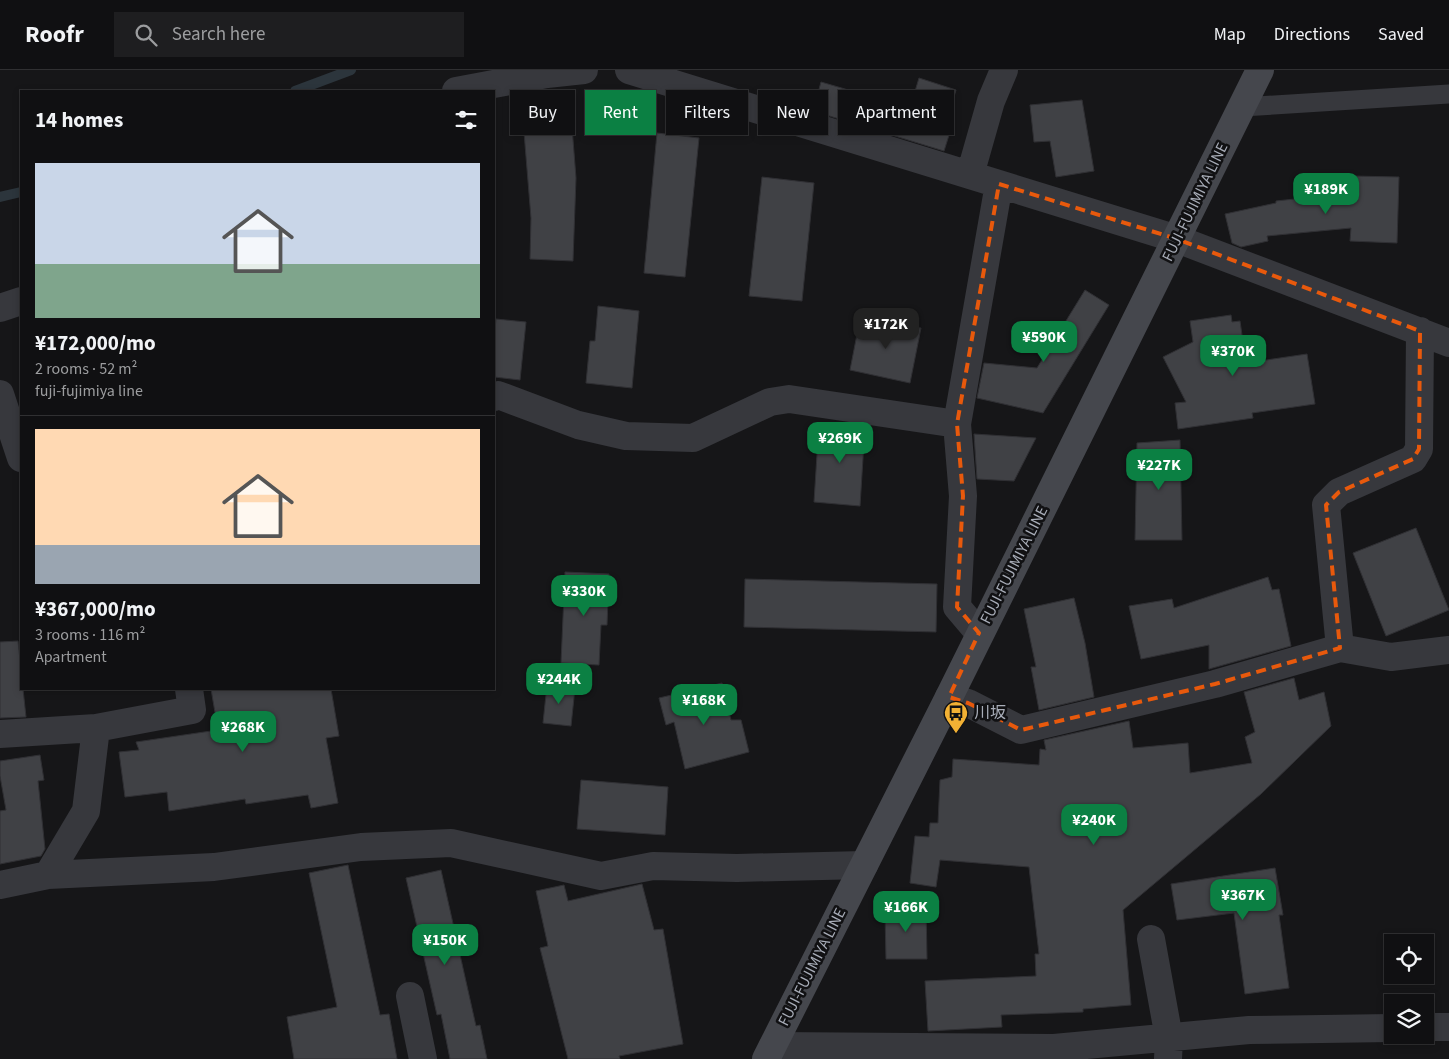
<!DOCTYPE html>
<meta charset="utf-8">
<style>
body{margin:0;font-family:"Source Sans 3","Noto Sans JP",sans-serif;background:#1e1e20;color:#f1f3f6;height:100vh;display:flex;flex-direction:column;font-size:19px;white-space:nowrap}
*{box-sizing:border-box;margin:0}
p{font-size:16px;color:#9c9d9f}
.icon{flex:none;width:28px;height:28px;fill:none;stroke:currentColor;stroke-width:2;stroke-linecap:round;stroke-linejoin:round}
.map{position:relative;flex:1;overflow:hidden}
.details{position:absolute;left:20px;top:20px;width:475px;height:600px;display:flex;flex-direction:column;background:#101012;border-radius:0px;box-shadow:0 2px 8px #0003,0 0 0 1px #303032}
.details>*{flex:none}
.hud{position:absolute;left:510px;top:20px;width:475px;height:45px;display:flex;gap:10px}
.buttons{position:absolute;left:1384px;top:864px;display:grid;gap:10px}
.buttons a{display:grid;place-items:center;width:50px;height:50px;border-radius:0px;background:#101012;box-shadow:0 2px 8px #0003,0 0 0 1px #303032;font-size:25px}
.price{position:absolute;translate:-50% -42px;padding:0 11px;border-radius:10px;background:#0b8043;color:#fff;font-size:16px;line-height:32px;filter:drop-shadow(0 1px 2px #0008)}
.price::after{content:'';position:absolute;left:50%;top:30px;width:15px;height:11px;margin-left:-8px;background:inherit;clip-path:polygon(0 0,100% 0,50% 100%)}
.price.selected{background:#222;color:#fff}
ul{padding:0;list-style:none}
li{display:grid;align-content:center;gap:10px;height:265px;padding:0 15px}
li+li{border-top:1px solid #303032}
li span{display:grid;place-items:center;height:155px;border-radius:0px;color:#555}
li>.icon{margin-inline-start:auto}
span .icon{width:90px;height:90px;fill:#fffc;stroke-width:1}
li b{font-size:21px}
h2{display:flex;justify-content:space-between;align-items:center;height:60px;padding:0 15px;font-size:21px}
.tag{padding:0 18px;border-radius:0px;background:#101012;box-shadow:0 2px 8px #0003,0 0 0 1px #303032;font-size:18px;line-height:45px}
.tag.selected{background:#0b8043;color:#fff}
header{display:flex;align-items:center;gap:30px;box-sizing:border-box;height:70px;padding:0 25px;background:#101012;border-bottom:1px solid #303032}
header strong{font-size:24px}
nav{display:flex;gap:28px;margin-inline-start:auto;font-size:18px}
.search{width:350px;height:45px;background:#1e1e20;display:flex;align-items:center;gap:12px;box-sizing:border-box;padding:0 18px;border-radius:0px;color:#9c9d9f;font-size:19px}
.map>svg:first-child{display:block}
</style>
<header>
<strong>Roofr</strong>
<div class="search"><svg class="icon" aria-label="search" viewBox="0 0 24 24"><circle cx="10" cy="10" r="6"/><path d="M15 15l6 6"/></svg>Search here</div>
<nav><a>Map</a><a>Directions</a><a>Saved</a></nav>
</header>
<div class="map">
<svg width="1449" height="989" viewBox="0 0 1449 989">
<rect width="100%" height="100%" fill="#161618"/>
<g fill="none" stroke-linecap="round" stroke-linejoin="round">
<path stroke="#2c353c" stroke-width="10" d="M 295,21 L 351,0
M 0,127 L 21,122"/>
</g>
<path fill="#404145" stroke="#303034" d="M 919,8 L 956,20 L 944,60 L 950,62 L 944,81 L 813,41 L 821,12 L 910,38 Z
M 1082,30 L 1094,101 L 1056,107 L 1050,71 L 1034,72 L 1030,35 Z
M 572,57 L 576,108 L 573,191 L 530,189 L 531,148 L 524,62 Z
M 657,63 L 699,68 L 685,207 L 644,203 Z
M 1352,106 L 1399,107 L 1397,173 L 1350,171 L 1351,158 L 1267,166 L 1268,171 L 1241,177 L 1232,173 L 1225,144 L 1276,133 L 1276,131 L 1352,123 Z
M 762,107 L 814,113 L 802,231 L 749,226 Z
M 1085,220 L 1109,235 L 1043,343 L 977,328 L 984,293 L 1037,298 Z
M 598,236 L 639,241 L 632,318 L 586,313 L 590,271 L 595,271 Z
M 1231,245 L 1232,252 L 1240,251 L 1246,293 L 1307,284 L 1315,334 L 1252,343 L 1253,348 L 1178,359 L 1175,333 L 1186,332 L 1163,287 L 1193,272 L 1190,251 Z
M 496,249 L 526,252 L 520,310 L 494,307 L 494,269 Z
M 860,249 L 921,258 L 910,313 L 850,300 Z
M 819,353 L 865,356 L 860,436 L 814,432 Z
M 974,364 L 1036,368 L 1014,411 L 977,409 Z
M 1180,370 L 1182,470 L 1135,470 L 1137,373 Z
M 1416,458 L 1449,540 L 1386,566 L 1353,483 Z
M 565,502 L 609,504 L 607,555 L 601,555 L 599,595 L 561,593 Z
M 1268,507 L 1272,520 L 1279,519 L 1291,576 L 1209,599 L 1209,575 L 1141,589 L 1129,536 L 1172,529 L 1174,538 Z
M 745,509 L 937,514 L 936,562 L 744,557 Z
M 1074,528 L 1085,573 L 1094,627 L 1039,640 L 1031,597 L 1036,597 L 1024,539 Z
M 18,571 L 21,600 L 21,619 L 23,619 L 26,647 L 0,648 L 0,572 Z
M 1294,608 L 1299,630 L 1324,622 L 1331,656 L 1261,724 L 1123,840 L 1131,935 L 1083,939 L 1083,942 L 1001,945 L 1002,957 L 928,961 L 925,911 L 1036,906 L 1035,884 L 1039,884 L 1029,797 L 940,790 L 936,817 L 910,813 L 915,766 L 929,767 L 930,753 L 938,753 L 940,710 L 952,707 L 953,689 L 1039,695 L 1040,679 L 1046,680 L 1044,670 L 1129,651 L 1133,678 L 1188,673 L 1190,703 L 1252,693 L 1245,667 L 1255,662 L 1244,622 Z
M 722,613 L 731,650 L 741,650 L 749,682 L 685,699 L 674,652 L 666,655 L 659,628 Z
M 547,615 L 575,618 L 571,656 L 543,653 Z
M 211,619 L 331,619 L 339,666 L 326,668 L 338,733 L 311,738 L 308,725 L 246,734 L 245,729 L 169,741 L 167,722 L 125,727 L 119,682 L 139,680 L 136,672 L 218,660 Z
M 40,685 L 44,710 L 38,711 L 45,779 L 41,786 L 0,794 L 0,741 L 6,740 L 0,706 L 0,691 Z
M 581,710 L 668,717 L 665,765 L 577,759 Z
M 348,795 L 380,945 L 389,944 L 397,989 L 294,989 L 287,947 L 337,937 L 309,803 Z
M 1275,798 L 1283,845 L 1279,845 L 1289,918 L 1245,924 L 1234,843 L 1177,850 L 1171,814 Z
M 441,800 L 476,956 L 480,955 L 487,989 L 450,989 L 441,944 L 437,945 L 406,808 Z
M 642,814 L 654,860 L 663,859 L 683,974 L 619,986 L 620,989 L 568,989 L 540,878 L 548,876 L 536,821 L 564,815 L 568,831 Z
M 926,836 L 927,889 L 886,889 L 885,844 L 887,844 L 887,837 Z"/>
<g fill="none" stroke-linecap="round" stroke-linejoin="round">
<path stroke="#37383d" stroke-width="19" d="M 1242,37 L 1449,24"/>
<path stroke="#37383d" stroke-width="28" d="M 629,0 L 1177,169 L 1449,273
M 456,21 L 547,4 L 584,0
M 970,105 L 991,31 L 1004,0
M 0,238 L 21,231
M 0,324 L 21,388
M 494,327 L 498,325 L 578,355 L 626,366 L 693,368 L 770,332 L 789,329 L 957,354
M 979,563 L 957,537 L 963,426 L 957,354 L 999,114
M 1340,578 L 1326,435 L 1339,422 L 1413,389 L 1419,379 L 1420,261
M 949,627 L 968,633 L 1021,660 L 1215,614 L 1340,578 L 1391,587 L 1449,580
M 0,664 L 96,658 L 192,640 L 189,619
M 48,805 L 214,797 L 361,777 L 451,773 L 601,806 L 653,796 L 737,798 L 864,795
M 0,815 L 48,805 L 86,741 L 96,658
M 1151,869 L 1169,968 L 1168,989
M 410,926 L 423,989
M 1425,957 L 1449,957
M 773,976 L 1054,978 L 1249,960 L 1392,958"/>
<path stroke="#45474d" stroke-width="28" d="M 766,989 L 949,627 L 1260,0"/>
</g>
<path fill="none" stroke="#e8590c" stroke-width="4" stroke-dasharray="10 6" stroke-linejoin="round" d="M 999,114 L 1177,169 L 1420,261 L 1419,379 L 1413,389 L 1339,422 L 1326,435 L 1340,578 L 1215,614 L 1021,660 L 968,633 L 949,627 L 979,563 L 957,537 L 963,426 L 957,354 Z"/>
<defs>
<g id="bus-pin" transform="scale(1.25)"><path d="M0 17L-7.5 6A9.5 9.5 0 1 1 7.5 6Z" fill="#f2b134" stroke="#111113"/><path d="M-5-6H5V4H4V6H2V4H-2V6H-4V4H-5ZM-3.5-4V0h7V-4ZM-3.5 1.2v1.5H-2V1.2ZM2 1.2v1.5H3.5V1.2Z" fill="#111"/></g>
</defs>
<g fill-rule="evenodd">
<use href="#bus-pin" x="956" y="643"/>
</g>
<g text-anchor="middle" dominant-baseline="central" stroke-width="5" stroke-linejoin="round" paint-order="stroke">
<g font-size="16" fill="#a8adb8" stroke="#111113">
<text transform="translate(1195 132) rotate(-64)">FUJI-FUJIMIYA LINE</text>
<text transform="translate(1014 495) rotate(-63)">FUJI-FUJIMIYA LINE</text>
<text transform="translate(812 897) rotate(-63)">FUJI-FUJIMIYA LINE</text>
</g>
<g font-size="16" fill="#a8adb8" stroke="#111113" text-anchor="start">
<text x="974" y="643">川坂</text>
</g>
</g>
</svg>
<div class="buttons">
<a><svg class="icon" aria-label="locate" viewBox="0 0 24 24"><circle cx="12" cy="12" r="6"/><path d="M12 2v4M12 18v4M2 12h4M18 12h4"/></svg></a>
<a><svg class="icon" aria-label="layers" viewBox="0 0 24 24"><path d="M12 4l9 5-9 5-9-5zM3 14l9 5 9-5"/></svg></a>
</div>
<b class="price" style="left:1326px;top:145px">¥189K</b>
<b class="price selected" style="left:886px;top:280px">¥172K</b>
<b class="price" style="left:1044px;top:293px">¥590K</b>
<b class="price" style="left:1233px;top:307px">¥370K</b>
<b class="price" style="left:840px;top:394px">¥269K</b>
<b class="price" style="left:1159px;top:421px">¥227K</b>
<b class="price" style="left:584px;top:547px">¥330K</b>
<b class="price" style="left:559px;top:635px">¥244K</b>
<b class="price" style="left:704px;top:656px">¥168K</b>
<b class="price" style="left:243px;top:683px">¥268K</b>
<b class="price" style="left:1094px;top:776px">¥240K</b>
<b class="price" style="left:1243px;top:851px">¥367K</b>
<b class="price" style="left:906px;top:863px">¥166K</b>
<b class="price" style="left:445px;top:896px">¥150K</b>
<div class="hud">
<a class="tag">Buy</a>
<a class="tag selected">Rent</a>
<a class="tag">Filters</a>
<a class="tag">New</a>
<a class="tag">Apartment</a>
</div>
<section class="details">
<h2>14 homes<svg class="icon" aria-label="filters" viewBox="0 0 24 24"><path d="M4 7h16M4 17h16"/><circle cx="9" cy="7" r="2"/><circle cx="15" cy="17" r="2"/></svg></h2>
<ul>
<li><span style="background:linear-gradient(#c9d6e8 65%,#7fa58c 0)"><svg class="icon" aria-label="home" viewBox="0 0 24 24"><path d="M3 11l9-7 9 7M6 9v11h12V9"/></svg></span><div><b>¥172,000/mo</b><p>2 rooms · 52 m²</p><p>fuji-fujimiya line</p></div></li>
<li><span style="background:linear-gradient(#ffd9b3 75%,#9aa5b1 0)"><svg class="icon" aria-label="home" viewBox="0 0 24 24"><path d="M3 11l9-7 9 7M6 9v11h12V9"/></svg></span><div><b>¥367,000/mo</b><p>3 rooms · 116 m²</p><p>Apartment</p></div></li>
</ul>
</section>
</div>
